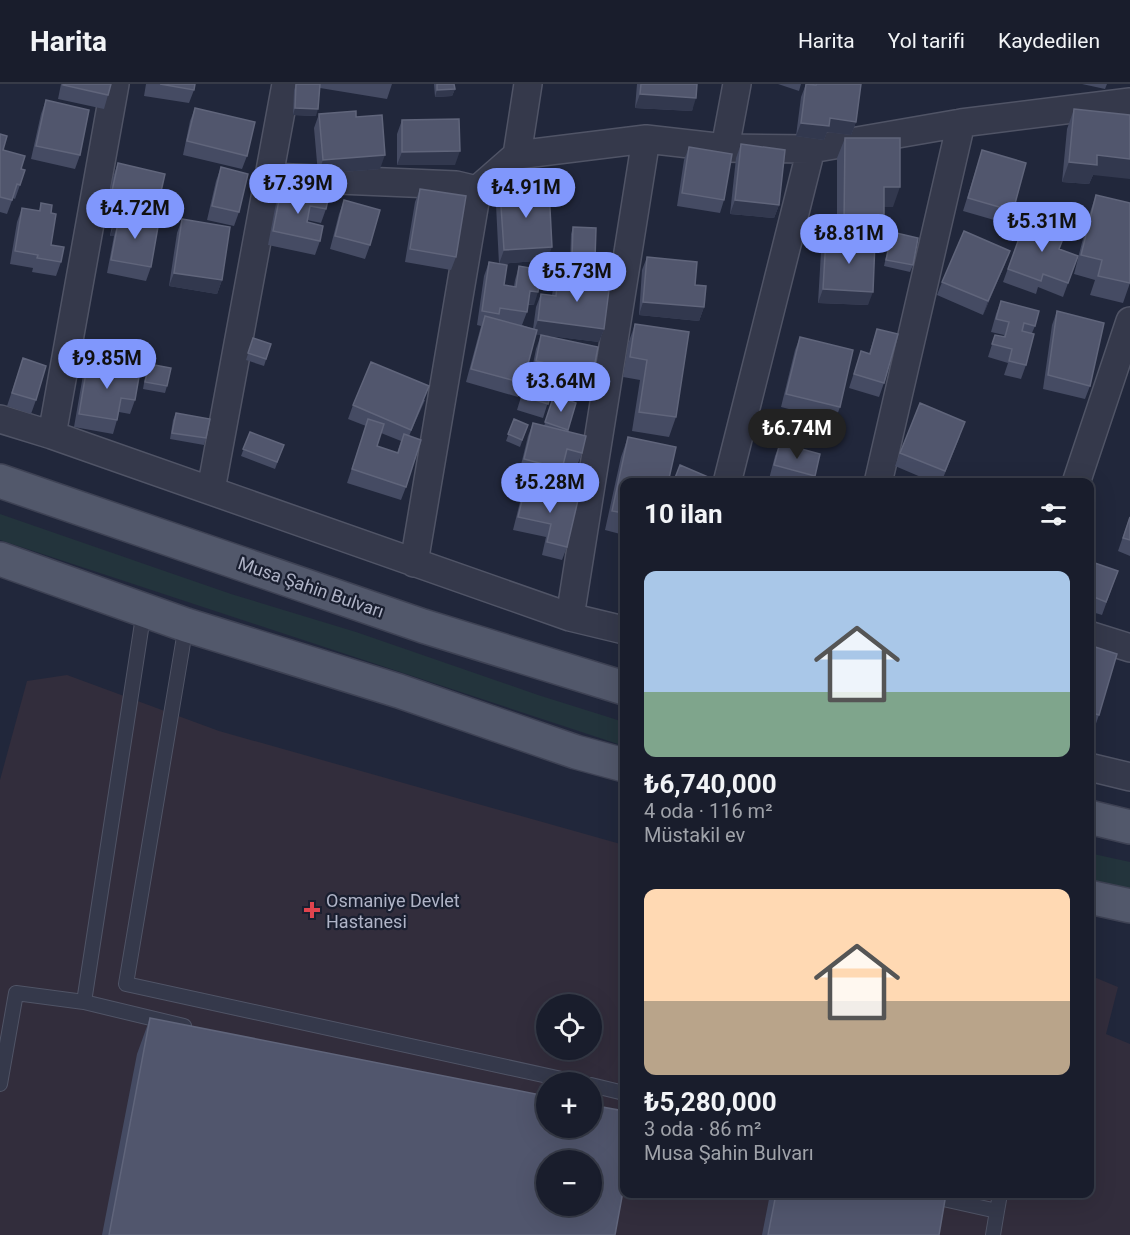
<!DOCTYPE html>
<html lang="tr">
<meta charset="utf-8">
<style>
body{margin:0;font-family:Roboto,sans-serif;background:#262a38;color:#f1f3f6;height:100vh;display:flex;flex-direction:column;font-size:22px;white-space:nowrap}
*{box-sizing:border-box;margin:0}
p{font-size:20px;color:#9fa2a9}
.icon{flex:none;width:33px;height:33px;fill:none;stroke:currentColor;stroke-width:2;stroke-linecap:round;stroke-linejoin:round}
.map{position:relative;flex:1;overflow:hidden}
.drawer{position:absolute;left:620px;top:394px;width:474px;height:720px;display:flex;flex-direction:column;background:#191d2c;border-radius:12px;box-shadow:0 6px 24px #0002,0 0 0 2px #373b48}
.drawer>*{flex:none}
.tools{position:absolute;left:536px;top:910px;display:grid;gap:12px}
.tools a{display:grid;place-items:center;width:66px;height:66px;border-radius:50%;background:#191d2c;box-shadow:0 6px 24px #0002,0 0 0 2px #373b48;font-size:30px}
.price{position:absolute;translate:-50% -51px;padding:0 14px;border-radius:21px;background:#8097fc;color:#111;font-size:20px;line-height:39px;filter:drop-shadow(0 2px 3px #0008)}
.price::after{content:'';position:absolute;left:50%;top:36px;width:18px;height:14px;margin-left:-9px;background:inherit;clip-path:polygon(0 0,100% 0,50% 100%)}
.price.active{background:#222;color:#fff}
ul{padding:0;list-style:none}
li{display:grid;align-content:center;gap:12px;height:318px;padding:0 24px}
li span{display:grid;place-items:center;height:186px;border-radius:12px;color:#555}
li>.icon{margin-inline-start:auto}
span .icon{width:108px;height:108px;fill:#fffc;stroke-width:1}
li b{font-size:26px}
h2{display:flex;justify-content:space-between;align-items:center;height:72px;padding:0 24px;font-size:26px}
header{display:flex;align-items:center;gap:36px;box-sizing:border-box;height:84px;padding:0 30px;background:#191d2c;border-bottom:2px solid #373b48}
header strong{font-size:28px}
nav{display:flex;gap:33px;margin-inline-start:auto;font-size:21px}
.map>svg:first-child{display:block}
</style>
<header>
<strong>Harita</strong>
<nav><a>Harita</a><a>Yol tarifi</a><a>Kaydedilen</a></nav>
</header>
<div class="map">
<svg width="1130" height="1151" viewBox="0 0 1130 1151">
<rect width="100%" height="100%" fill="#21273b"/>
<path fill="#322d3c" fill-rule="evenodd" d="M 67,591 L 219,647 L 624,761 L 624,1110 L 1089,1110 L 1089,891 L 1118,903 L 1106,950 L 1130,960 L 1130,1151 L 0,1151 L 0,696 L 27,597 ZM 546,921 L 591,921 L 591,966 L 546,966 ZM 546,999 L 591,999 L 591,1044 L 546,1044 ZM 546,1077 L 591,1077 L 591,1122 L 546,1122 Z"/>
<path fill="#23343c" d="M 0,430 L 231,510 L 356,548 L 538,611 L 624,638 L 624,662 L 0,456 Z
M 1089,769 L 1130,778 L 1130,805 L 1089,796 Z"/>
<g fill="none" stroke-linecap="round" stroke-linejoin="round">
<g stroke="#505466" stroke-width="16">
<path id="lane" d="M 186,541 L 126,900 L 580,999
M 84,918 L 144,526
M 0,1000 L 16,909 L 84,918 L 184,942
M 591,1001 L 624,1009
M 921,1110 L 997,1127 L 993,1151
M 997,1127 L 1000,1110"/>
</g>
<g stroke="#505466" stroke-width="30">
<path id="street" d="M 725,64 L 737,0
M 517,71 L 528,0
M 269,93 L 456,101 L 477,106 L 517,71 L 646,55 L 725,64 L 811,65 L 961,39 L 1130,18
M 0,335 L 52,351 L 570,533 L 624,546
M 52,351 L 115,0
M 727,399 L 811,65
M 878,399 L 961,39
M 1076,399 L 1130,237
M 211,406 L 286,0
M 414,479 L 477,106
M 570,533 L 646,55
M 1089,551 L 1130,564
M 1089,683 L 1130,693"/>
</g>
<g stroke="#3e4254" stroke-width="36">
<path id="primary" d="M 0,397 L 423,542 L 624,604
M 0,475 L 186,541 L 399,607 L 576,668 L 624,681
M 1089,733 L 1130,743
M 1089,813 L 1130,822"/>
</g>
<use href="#lane" stroke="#35394b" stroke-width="14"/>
<use href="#street" stroke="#35394b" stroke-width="27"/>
<use href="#primary" stroke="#52586b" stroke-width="33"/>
</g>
<path fill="#454b63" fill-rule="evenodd" d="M 61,0 L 111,0 L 108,11 L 104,25 L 58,15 Z
M 146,0 L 195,0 L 194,6 L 189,19 L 144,12 Z
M 296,0 L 316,32 L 293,31 L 294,6 Z
M 320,0 L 392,0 L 387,15 L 320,4 Z
M 434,0 L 454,0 L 455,5 L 452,12 L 435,13 Z
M 637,0 L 697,0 L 692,27 L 635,24 Z
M 778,0 L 801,0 L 799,7 Z
M 806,0 L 813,1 L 814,0 L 861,0 L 856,38 L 851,51 L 827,48 L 824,56 L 796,52 L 801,13 Z
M 1082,0 L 1107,0 L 1105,5 Z
M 46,16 L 80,71 L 75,85 L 31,75 L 41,30 Z
M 195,24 L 247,72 L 242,85 L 183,71 L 190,37 Z
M 1074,25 L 1093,91 L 1089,100 L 1062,98 L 1067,45 Z
M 319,30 L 356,33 L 380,85 L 318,90 L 314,44 Z
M 402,36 L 455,81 L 397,81 L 397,50 Z
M 0,50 L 3,66 L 21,85 L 20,101 L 15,115 L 13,114 L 7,130 L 0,128 Z
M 845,54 L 893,123 L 884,123 L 884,140 L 877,159 L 875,159 L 868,221 L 818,219 L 821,168 L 826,154 L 837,155 L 837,74 Z
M 741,60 L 779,121 L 774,134 L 730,130 L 736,74 Z
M 689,63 L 724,116 L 720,129 L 677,122 L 684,76 Z
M 982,66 L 1013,127 L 1008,140 L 963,127 Z
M 118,79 L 157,125 L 154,136 L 151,183 L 146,197 L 107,189 L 114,152 L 110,152 L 112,141 L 116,127 L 127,130 L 128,125 L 107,121 L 113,93 Z
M 221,83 L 239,128 L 234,142 L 207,136 L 216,97 Z
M 420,105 L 456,173 L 451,186 L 405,178 L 415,118 Z
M 281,106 L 326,125 L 321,139 L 307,136 L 307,138 L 320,157 L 315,171 L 268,161 L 276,119 Z
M 500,108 L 547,176 L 500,180 L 504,201 L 514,202 L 515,196 L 519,182 L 534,221 L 528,221 L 527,228 L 522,241 L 533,245 L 536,223 L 541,210 L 552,211 L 553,205 L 558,191 L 604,245 L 599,258 L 535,250 L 523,299 L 518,313 L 466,298 L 481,242 L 477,241 L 484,192 L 489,178 L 499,180 L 496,121 Z
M 1096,111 L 1130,199 L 1123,219 L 1090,211 L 1095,196 L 1074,190 L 1089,131 Z
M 344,116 L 370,161 L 365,175 L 330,165 L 339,130 Z
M 41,119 L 51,129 L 51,161 L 61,178 L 56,192 L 32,188 L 33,184 L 10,180 L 17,138 L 22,124 L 39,127 Z
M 1027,132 L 1059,165 L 1078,172 L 1063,213 L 1038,203 L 1036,210 L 1003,198 Z
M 182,135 L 222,196 L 217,210 L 169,202 L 177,149 Z
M 573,143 L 595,176 L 593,183 L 570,182 L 571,150 Z
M 892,148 L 913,181 L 910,188 L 884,182 L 890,155 Z
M 647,173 L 695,201 L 704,223 L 699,237 L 639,231 L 642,186 Z
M 1005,180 L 983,231 L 937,211 L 942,198 Z
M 1001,217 L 1035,242 L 1032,249 L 1026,281 L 1021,295 L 1004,291 L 1008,279 L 988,273 L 995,251 L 1003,253 L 1004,251 L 991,248 L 996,230 Z
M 1057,227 L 1090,302 L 1085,315 L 1043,305 L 1052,241 Z
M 635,240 L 676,333 L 669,353 L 632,347 L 640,296 L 623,293 L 628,260 Z
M 877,245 L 884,299 L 879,313 L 849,304 L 861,267 L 869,270 Z
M 541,251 L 593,289 L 588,303 L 555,296 L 543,334 L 517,326 L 527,293 L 532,279 L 533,280 L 536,265 Z
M 800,253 L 840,323 L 835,337 L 781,323 L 795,266 Z
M 253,254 L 271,260 L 264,282 L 246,276 Z
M 23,274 L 36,316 L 31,330 L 7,322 Z
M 88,277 L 135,316 L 130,330 L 119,328 L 117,336 L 113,350 L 74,343 L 83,291 Z
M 149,280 L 167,302 L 165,309 L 143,305 L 146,287 Z
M 554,311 L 576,319 L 567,347 L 582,369 L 577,382 L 563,379 L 557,399 L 519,389 L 528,352 L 533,339 L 544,342 Z
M 425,316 L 409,352 L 406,403 L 401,416 L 347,399 L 366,342 L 348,335 L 353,321 ZM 381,349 L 401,357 L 397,369 L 377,362 Z
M 176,329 L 206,354 L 204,361 L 170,355 L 173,336 Z
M 514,335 L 528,341 L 520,363 L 506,357 Z
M 250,348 L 284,361 L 275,385 L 241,372 Z
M 960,352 L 941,399 L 935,399 L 895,382 L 900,369 Z
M 628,353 L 624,399 L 624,451 L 605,446 L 621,373 Z
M 780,359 L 815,392 L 812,399 L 785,399 L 769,395 L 775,372 Z
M 525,404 L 567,463 L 562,476 L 542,471 L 546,453 L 513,446 L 520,418 Z
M 1130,432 L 1130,472 L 1118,467 Z
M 1089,477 L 1118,487 L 1102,531 L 1089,527 Z
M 1089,561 L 1099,631 L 1092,651 L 1089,650 Z
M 150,934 L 615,1151 L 102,1151 L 137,970 Z
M 770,1110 L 946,1110 L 939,1151 L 762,1151 Z"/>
<path fill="#32384e" d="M 455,5 L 452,12 L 435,13 L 437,6 Z
M 640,10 L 696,14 L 692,27 L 635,24 Z
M 295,24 L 318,25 L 316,32 L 293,31 Z
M 830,34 L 856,38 L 851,51 L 827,48 L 824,56 L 796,52 L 801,39 Z
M 460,67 L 455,81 L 397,81 L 402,68 Z
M 385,71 L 380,85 L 318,90 L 323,76 Z
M 1097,71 L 1130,75 L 1130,95 L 1093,91 L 1089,100 L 1062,98 L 1069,78 Z
M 884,103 L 900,103 L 893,123 L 877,123 Z
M 735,116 L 779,121 L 774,134 L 730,130 Z
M 115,138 L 118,139 L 114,152 L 110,152 Z
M 844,140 L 884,140 L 877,159 L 837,160 Z
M 552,163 L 547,176 L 499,180 L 504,166 Z
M 1010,167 L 1005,180 L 983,231 L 988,217 Z
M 572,175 L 595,176 L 593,183 L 570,182 Z
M 174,189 L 222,196 L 217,210 L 169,202 Z
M 823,205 L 873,208 L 868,221 L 818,219 Z
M 530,207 L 538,208 L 534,221 L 525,220 Z
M 643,218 L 704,223 L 699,237 L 639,231 Z
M 538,236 L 604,245 L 599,258 L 533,250 Z"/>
<path fill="#51566d" stroke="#60657b" stroke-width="1.5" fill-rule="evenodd" d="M 63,0 L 111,0 L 108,11 L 63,1 Z
M 160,0 L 195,0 L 194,6 Z
M 296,0 L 320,0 L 318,25 L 295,24 Z
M 437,0 L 454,0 L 455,5 L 437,6 Z
M 641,0 L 697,0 L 696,14 L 640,10 Z
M 806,0 L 816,1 L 817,0 L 861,0 L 856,38 L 830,34 L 829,42 L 801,39 Z
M 46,16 L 89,26 L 80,71 L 36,62 Z
M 195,24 L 255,38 L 247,72 L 187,57 Z
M 1074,25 L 1130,31 L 1130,75 L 1097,71 L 1097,81 L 1069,78 Z
M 356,27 L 356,33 L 382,31 L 385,71 L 323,76 L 319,30 Z
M 459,35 L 460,67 L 402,68 L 402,36 Z
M 0,50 L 7,52 L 3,66 L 25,72 L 21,85 L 25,86 L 20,101 L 17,100 L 12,116 L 0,113 Z
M 845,54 L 900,54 L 900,103 L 884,103 L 884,140 L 844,140 Z
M 741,60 L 785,66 L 779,121 L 735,116 Z
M 689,63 L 732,70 L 724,116 L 682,109 Z
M 982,66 L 1026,79 L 1013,127 L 968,114 Z
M 118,79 L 165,90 L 157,125 L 132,119 L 133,112 L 112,107 Z
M 221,83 L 248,90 L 239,128 L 212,122 Z
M 420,105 L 466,112 L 456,173 L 410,165 Z
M 549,105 L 552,163 L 504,166 L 500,108 Z
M 281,106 L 328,116 L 326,125 L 310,122 L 307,138 L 323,142 L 320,157 L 273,147 Z
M 1096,111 L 1130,119 L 1130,199 L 1098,192 L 1102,176 L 1081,171 Z
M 344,116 L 380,126 L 370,161 L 335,152 Z
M 41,119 L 52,121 L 51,129 L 56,130 L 51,161 L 64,163 L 61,178 L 37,174 L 38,171 L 15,167 L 22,124 L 40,127 Z
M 116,127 L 159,137 L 151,183 L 111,176 L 118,139 L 115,138 Z
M 1027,132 L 1066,147 L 1059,165 L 1078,172 L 1068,199 L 1043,190 L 1041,197 L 1008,185 Z
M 182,135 L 230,143 L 222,196 L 174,189 Z
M 573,143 L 596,144 L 595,176 L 572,175 Z
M 964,147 L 1010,167 L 988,217 L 942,198 Z
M 892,148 L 918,154 L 913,181 L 886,176 Z
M 826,154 L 875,157 L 873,208 L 823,205 Z
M 647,173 L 697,178 L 695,201 L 706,202 L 704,223 L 643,218 Z
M 489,178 L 507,181 L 504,201 L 516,203 L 519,182 L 542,186 L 538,208 L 530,207 L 527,228 L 500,224 L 499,230 L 482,227 Z
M 558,191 L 610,198 L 604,245 L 538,236 L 541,210 L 556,212 Z
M 1001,217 L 1039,227 L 1035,242 L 1024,239 L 1022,247 L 1034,250 L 1026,281 L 1009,277 L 1012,265 L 992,260 L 995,251 L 1005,253 L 1009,238 L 996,235 Z
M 1057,227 L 1104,239 L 1090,302 L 1048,291 Z
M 485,232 L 537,246 L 523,299 L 471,285 Z
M 635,240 L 689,248 L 676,333 L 639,328 L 647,276 L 630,273 Z
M 877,245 L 898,250 L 884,299 L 854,290 L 861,267 L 870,270 Z
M 541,251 L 598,263 L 593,289 L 536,277 Z
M 800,253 L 853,266 L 840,323 L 786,310 Z
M 253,254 L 271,260 L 266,275 L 248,269 Z
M 23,274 L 46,282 L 36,316 L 12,309 Z
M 88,277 L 140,287 L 135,316 L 121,314 L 117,336 L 79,330 Z
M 371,278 L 429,302 L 411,346 L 353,321 Z
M 532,279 L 558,287 L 548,320 L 522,312 Z
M 149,280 L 171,284 L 167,302 L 145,298 Z
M 554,311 L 576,319 L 568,346 L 545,338 Z
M 920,319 L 965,338 L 945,387 L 900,369 Z
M 176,329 L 210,335 L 206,354 L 172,349 Z
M 368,335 L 384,340 L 377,362 L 398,369 L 404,350 L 421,356 L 406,403 L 352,385 Z
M 514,335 L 528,341 L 522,356 L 508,350 Z
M 533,339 L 586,352 L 582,369 L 567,365 L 562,385 L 524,375 Z
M 250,348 L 284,361 L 277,378 L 243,365 Z
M 628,353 L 676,363 L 668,399 L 624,399 L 624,429 L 612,427 Z
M 780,359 L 820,370 L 815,392 L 774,381 Z
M 680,381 L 722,399 L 673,399 Z
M 525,404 L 578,416 L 567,463 L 547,458 L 551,440 L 518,433 Z
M 1130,433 L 1130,456 L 1123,454 Z
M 1089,477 L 1118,487 L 1106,518 L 1089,511 Z
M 1089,561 L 1117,570 L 1099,631 L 1089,628 Z
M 150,934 L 546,1012 L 546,1044 L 591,1044 L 591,1021 L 624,1027 L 624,1102 L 615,1151 L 109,1151 ZM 546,1077 L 591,1077 L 591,1122 L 546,1122 Z
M 776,1110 L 946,1110 L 939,1151 L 768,1151 Z"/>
<path fill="#e0444e" stroke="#1a1f30" stroke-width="2" d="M309 817h6v6h6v6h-6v6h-6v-6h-6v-6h6z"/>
<g text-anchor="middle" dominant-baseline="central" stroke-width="4.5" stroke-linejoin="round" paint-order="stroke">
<g font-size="18" fill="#b0b4c7" stroke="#1a1f30">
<text transform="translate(311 503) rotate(19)">Musa Şahin Bulvarı</text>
</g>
<g font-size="18" fill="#b0b4c7" stroke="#1a1f30" text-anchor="start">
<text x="326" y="816">Osmaniye Devlet<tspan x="326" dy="21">Hastanesi</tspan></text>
</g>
</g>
</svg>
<div class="tools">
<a><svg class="icon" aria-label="locate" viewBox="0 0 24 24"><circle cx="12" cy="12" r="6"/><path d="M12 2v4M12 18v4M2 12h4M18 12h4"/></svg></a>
<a>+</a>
<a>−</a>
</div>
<b class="price" style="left:298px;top:131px">₺7.39M</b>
<b class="price" style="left:526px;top:135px">₺4.91M</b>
<b class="price" style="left:135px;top:156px">₺4.72M</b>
<b class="price" style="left:1042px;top:169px">₺5.31M</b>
<b class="price" style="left:849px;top:181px">₺8.81M</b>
<b class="price" style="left:577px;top:219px">₺5.73M</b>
<b class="price" style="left:107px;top:306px">₺9.85M</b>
<b class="price" style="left:561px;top:329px">₺3.64M</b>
<b class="price active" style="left:797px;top:376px">₺6.74M</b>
<b class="price" style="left:550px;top:430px">₺5.28M</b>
<section class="drawer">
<h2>10 ilan<svg class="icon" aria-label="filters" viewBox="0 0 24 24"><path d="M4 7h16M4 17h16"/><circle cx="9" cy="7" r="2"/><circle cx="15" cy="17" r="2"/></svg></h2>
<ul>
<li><span style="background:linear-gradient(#a9c7e8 65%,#7fa58c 0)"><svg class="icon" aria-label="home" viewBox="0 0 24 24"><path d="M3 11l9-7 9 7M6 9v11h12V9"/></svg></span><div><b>₺6,740,000</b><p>4 oda · 116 m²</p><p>Müstakil ev</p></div></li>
<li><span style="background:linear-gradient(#ffd9b3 60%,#b9a48a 0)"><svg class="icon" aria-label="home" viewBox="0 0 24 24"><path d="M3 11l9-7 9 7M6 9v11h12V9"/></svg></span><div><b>₺5,280,000</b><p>3 oda · 86 m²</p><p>Musa Şahin Bulvarı</p></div></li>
</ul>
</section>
</div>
